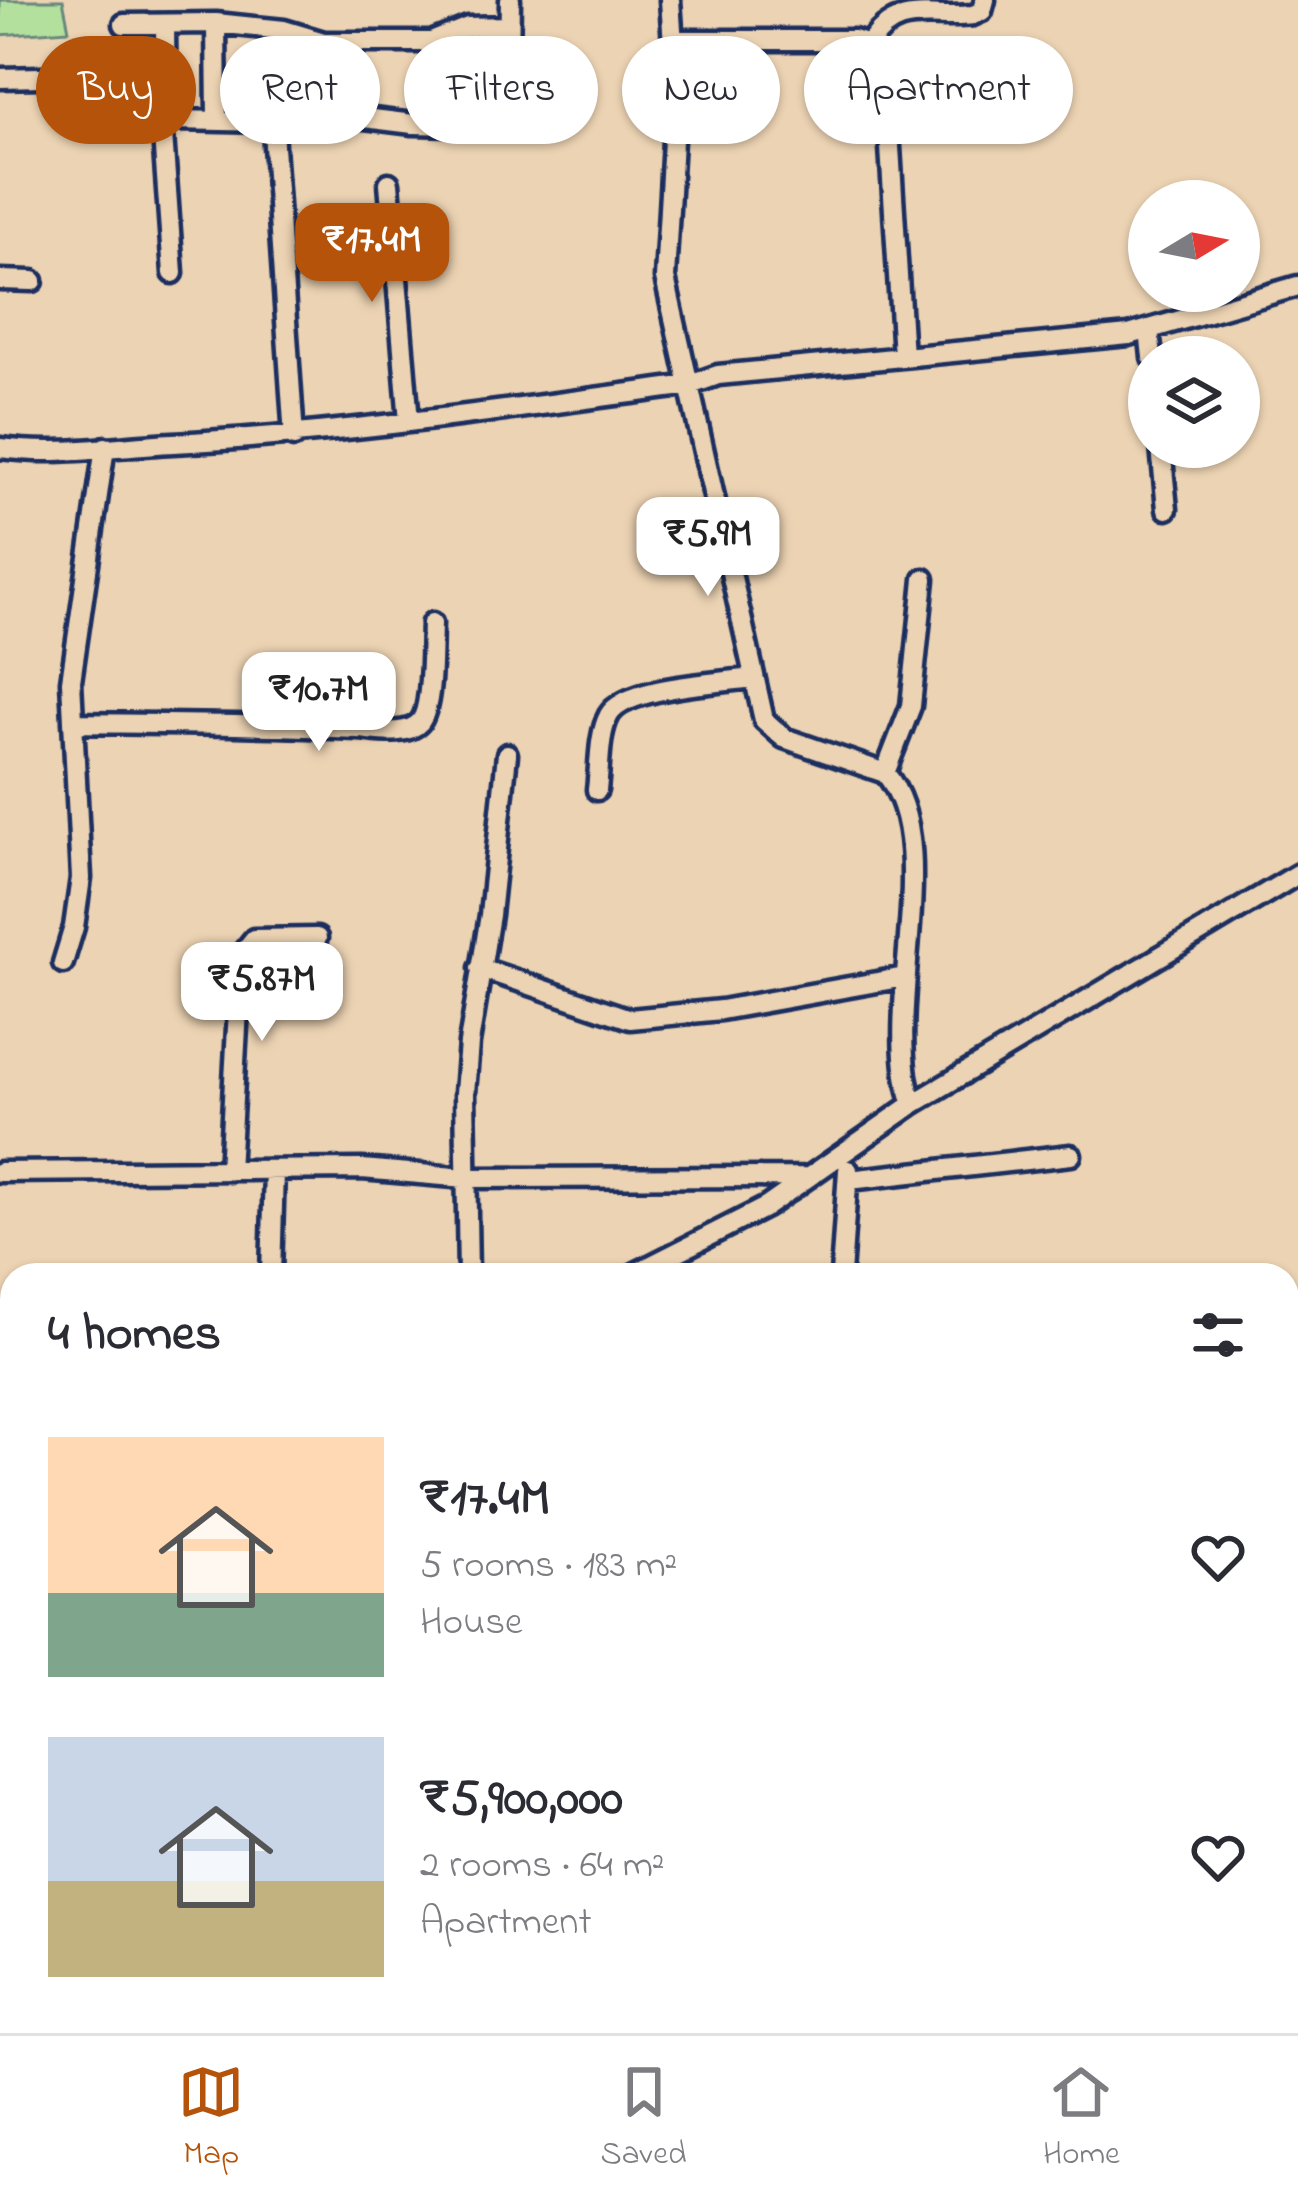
<!DOCTYPE html>
<meta charset="utf-8">
<style>
body{margin:0;font-family:"Indie Flower",sans-serif;background:#f7f7f7;color:#2b2b33;height:100vh;display:flex;flex-direction:column;font-size:45px;white-space:nowrap}
*{box-sizing:border-box;margin:0}
p{font-size:39px;color:#7c7c81}
.icon{flex:none;width:66px;height:66px;fill:none;stroke:currentColor;stroke-width:2;stroke-linecap:round;stroke-linejoin:round}
.map{position:relative;flex:1;overflow:hidden}
.side{position:absolute;left:0px;top:1263px;width:1299px;height:771px;display:flex;flex-direction:column;background:#fff;border-radius:36px 36px 0 0;box-shadow:0 3px 9px #0004}
.side>*{flex:none}
.banner{position:absolute;left:36px;top:36px;width:1227px;height:108px;display:flex;gap:24px}
.needle{width:78px;rotate:80deg}
.controls{position:absolute;left:1128px;top:180px;display:grid;gap:24px}
.controls a{display:grid;place-items:center;width:132px;height:132px;border-radius:50%;background:#fff;box-shadow:0 3px 9px #0004;font-size:60px}
.price{position:absolute;translate:-50% -102px;padding:0 27px;border-radius:24px;background:#fff;color:#222;font-size:39px;line-height:78px;filter:drop-shadow(0 3px 6px #0008)}
.price::after{content:'';position:absolute;left:50%;top:72px;width:36px;height:27px;margin-left:-18px;background:inherit;clip-path:polygon(0 0,100% 0,50% 100%)}
.price.on{background:#b45309;color:#fff}
ul{padding:0;list-style:none}
li{display:flex;align-items:center;gap:36px;height:300px;padding:0 48px}
li span{display:grid;place-items:center;flex:none;width:336px;height:240px;border-radius:0px;color:#555}
li>.icon{margin-inline-start:auto}
span .icon{width:144px;height:144px;fill:#fffc;stroke-width:1}
li b{font-size:51px}
h2{display:flex;justify-content:space-between;align-items:center;height:144px;padding:0 48px;font-size:51px}
.tag{padding:0 42px;border-radius:54px;background:#fff;box-shadow:0 3px 9px #0004;font-size:42px;line-height:108px}
.tag.on{background:#b45309;color:#fff}
.dock{display:flex;justify-content:space-around;align-items:center;height:168px;border-top:3px solid #e1e1e2;background:#fff;font-size:33px;color:#7c7c81}
.dock a{display:grid;justify-items:center;gap:6px}
.dock .on{color:#b45309}
.map>svg:first-child{display:block}
</style>
<div class="map">
<svg width="1298" height="2033" viewBox="0 0 1298 2033">
<rect width="100%" height="100%" fill="#ecd3b3"/>
<filter id="ink" filterUnits="userSpaceOnUse"><feTurbulence type="fractalNoise" baseFrequency=".00833" numOctaves="2"/><feDisplacementMap in="SourceGraphic" scale="24" xChannelSelector="R" yChannelSelector="G"/><feConvolveMatrix kernelMatrix="1 2 1 2 8 2 1 2 1" color-interpolation-filters="sRGB"/></filter>
<g filter="url(#ink)">
<path fill="#b4e09d" stroke="#68887e" stroke-width="3" d="M 0,0 L 63,0 L 69,30 L 0,35 Z"/>
<path fill="#8cc1e9" stroke="#5f87b1" stroke-width="3" d="M 1031,2022 L 1284,2022 L 1298,2028 L 1298,2033 L 1058,2033 Z"/>
<g fill="none" stroke-linecap="round" stroke-linejoin="round">
<g stroke="#1b2f5e" stroke-width="27">
<path id="minor" d="M 670,0 L 676,89 L 665,278 L 764,720 L 784,738 L 885,773 C 946,844 880,1013 913,1104
M 216,23 L 217,120
M 124,24 L 216,23 L 284,30 L 324,42 L 431,42 L 468,27 L 509,26
M 165,24 L 166,124
M 673,40 L 854,40 L 869,45 L 878,55 L 889,131 L 903,356
M 869,45 C 896,2 929,20 973,15 L 982,11 L 985,0
M 0,78 L 163,74
M 389,183 L 409,422
M 173,273 L 163,135 L 166,124 L 174,120 L 273,122
M 0,280 L 33,281
M 1149,330 L 1152,357
M 294,437 L 274,146 L 273,122 L 277,113 L 300,110 L 413,124 L 497,126 L 508,115 L 510,0
M 1161,447 L 1167,509
M 0,448 C 61,456 111,446 173,443 C 346,434 518,408 690,385 L 718,375 L 1129,335 L 1298,286
M 73,723 C 168,724 263,724 358,729 C 375,730 407,737 420,722 C 433,707 431,645 432,623
M 885,773 L 911,706 L 924,579
M 597,790 C 600,768 598,735 609,715 C 626,686 721,683 753,678
M 63,963 L 74,927 L 81,878 L 71,681 L 105,447
M 480,968 L 630,1019 L 721,1010 L 905,977
M 229,1171 L 241,955 L 254,939 L 317,938
M 0,1172 L 362,1169 L 466,1178 L 809,1177
M 849,1180 L 1071,1155
M 271,1275 L 274,1170
M 468,1275 L 465,1093 L 469,1043 L 490,915 L 507,754
M 632,1275 L 766,1207 L 913,1104 L 1298,874
M 841,1275 L 848,1170
M 0,1405 L 12,1402
M 1287,1464 L 1298,1466
M 0,1977 L 12,1972
M 1287,1980 L 1298,1984
M 364,2022 L 365,2033
M 584,2033 L 592,2022"/>
</g>
<g stroke="#1b2f5e" stroke-width="33">
<path id="major" d="M 0,1738 L 12,1744
M 0,1765 L 12,1771
M 420,2022 L 437,2033
M 467,2022 L 483,2033"/>
</g>
<use href="#minor" stroke="#ecd3b3" stroke-width="18"/>
<use href="#major" stroke="#f8deab" stroke-width="24"/>
<path stroke="#1b2f5e" stroke-width="6" d="M 0,1443 L 12,1456
M 0,1501 L 12,1514
M 911,2022 L 936,2033
M 949,2022 L 973,2033"/>
</g>
</g>
</svg>
<div class="controls">
<a><svg class="needle" viewBox="-14 -14 28 28"><path d="M0-13l5 13h-10z" fill="#e53935"/><path d="M0 13l5-13h-10z" fill="#7c7c81"/></svg></a>
<a><svg class="icon" aria-label="layers" viewBox="0 0 24 24"><path d="M12 4l9 5-9 5-9-5zM3 14l9 5 9-5"/></svg></a>
</div>
<b class="price on" style="left:372px;top:305px">₹17.4M</b>
<b class="price" style="left:708px;top:599px">₹5.9M</b>
<b class="price" style="left:319px;top:754px">₹10.7M</b>
<b class="price" style="left:262px;top:1044px">₹5.87M</b>
<div class="banner">
<a class="tag on">Buy</a>
<a class="tag">Rent</a>
<a class="tag">Filters</a>
<a class="tag">New</a>
<a class="tag">Apartment</a>
</div>
<section class="side">
<h2>4 homes<svg class="icon" aria-label="filters" viewBox="0 0 24 24"><path d="M4 7h16M4 17h16"/><circle cx="9" cy="7" r="2"/><circle cx="15" cy="17" r="2"/></svg></h2>
<ul>
<li><span style="background:linear-gradient(#ffd9b3 65%,#7fa58c 0)"><svg class="icon" aria-label="home" viewBox="0 0 24 24"><path d="M3 11l9-7 9 7M6 9v11h12V9"/></svg></span><div><b>₹17.4M</b><p>5 rooms · 183 m²</p><p>House</p></div><svg class="icon" aria-label="heart" viewBox="0 0 24 24"><path d="M12 20l-8-8c-3-5 5-10 8-4 3-6 11-1 8 4z"/></svg></li>
<li><span style="background:linear-gradient(#c9d6e8 60%,#c2b280 0)"><svg class="icon" aria-label="home" viewBox="0 0 24 24"><path d="M3 11l9-7 9 7M6 9v11h12V9"/></svg></span><div><b>₹5,900,000</b><p>2 rooms · 64 m²</p><p>Apartment</p></div><svg class="icon" aria-label="heart" viewBox="0 0 24 24"><path d="M12 20l-8-8c-3-5 5-10 8-4 3-6 11-1 8 4z"/></svg></li>
</ul>
</section>
</div>
<nav class="dock">
<a class="on"><svg class="icon" aria-label="map" viewBox="0 0 24 24"><path d="M3 6l6-2 6 2 6-2v14l-6 2-6-2-6 2zM9 4v14M15 6v14"/></svg>Map</a>
<a><svg class="icon" aria-label="saved" viewBox="0 0 24 24"><path d="M7 4h10v16l-5-4-5 4z"/></svg>Saved</a>
<a><svg class="icon" aria-label="home" viewBox="0 0 24 24"><path d="M3 11l9-7 9 7M6 9v11h12V9"/></svg>Home</a>
</nav>
